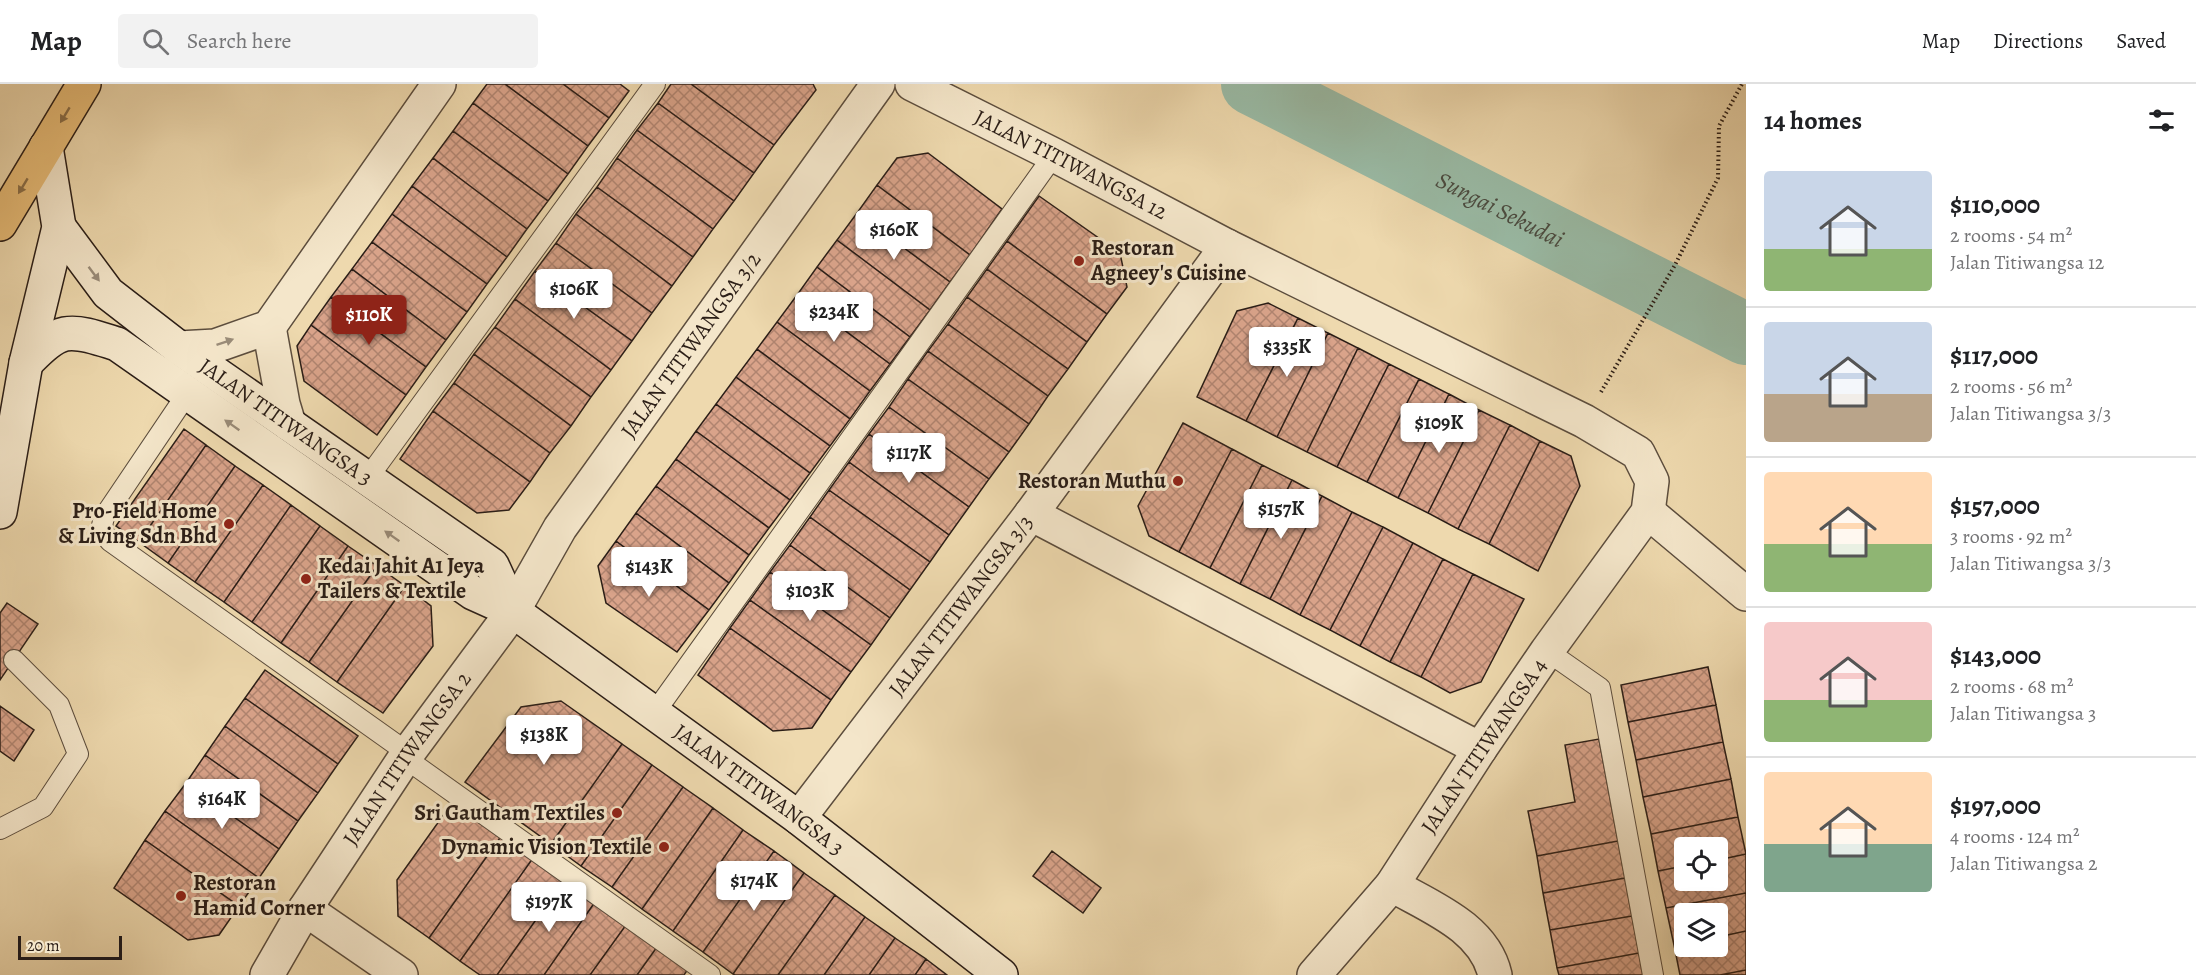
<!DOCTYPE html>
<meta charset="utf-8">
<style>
body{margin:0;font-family:Alegreya,serif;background:#f2f2f2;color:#202124;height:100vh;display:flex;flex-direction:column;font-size:22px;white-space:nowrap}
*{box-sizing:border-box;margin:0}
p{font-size:20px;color:#757577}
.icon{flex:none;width:33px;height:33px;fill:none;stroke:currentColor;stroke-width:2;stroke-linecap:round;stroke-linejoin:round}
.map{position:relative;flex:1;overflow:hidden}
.side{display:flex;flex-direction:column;background:#fff;width:450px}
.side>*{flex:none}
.fabs{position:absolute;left:1674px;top:753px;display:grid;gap:12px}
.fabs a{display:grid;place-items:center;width:54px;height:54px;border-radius:6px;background:#fff;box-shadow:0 6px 24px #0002;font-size:30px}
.scale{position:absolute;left:18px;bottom:15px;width:104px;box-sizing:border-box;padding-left:6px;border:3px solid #2b1e17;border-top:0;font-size:16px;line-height:21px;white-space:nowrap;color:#2b1e17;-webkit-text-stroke:4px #f4e6ca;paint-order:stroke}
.price{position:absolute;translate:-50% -51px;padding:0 14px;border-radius:6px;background:#fff;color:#222;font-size:20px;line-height:39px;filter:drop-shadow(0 2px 3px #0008)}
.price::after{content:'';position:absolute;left:50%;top:36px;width:18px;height:14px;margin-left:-9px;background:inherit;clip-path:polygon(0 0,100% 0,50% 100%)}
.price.selected{background:#8f2418;color:#fff}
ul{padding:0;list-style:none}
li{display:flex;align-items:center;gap:18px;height:150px;padding:0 18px}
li+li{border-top:2px solid #e0e0e0}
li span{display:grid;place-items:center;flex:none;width:168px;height:120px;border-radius:6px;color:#555}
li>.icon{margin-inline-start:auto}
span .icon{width:72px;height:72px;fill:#fffc;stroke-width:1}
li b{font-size:26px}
h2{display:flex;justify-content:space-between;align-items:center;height:72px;padding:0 18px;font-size:26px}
header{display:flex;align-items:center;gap:36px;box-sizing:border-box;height:84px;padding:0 30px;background:#fff;border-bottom:2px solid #e0e0e0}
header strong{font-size:28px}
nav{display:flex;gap:33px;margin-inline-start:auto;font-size:21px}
.search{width:420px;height:54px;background:#f2f2f2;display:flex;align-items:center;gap:15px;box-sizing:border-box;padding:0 21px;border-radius:6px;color:#757577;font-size:22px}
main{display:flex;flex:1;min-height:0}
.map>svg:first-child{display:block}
</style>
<header>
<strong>Map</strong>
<div class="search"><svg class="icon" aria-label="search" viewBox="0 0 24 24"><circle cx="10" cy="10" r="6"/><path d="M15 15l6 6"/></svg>Search here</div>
<nav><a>Map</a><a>Directions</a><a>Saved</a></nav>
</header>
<main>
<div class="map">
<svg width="1746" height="891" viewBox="0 0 1746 891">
<defs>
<pattern id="building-cross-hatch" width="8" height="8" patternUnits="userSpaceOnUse" patternTransform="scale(1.5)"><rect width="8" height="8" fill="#d9a38a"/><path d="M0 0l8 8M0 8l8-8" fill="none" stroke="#b08470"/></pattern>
</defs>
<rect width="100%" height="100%" fill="#eed9ae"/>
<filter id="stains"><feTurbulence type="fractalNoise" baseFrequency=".00333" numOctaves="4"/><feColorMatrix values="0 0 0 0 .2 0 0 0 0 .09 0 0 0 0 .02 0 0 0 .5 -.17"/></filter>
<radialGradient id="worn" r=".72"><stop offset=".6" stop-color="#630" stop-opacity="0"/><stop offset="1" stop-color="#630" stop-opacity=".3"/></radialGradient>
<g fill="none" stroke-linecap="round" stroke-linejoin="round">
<path stroke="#9abba6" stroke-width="62" id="s1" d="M 1252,0 L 1746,250"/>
</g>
<path fill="url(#building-cross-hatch)" stroke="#2b1e17" stroke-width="1.5" d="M 487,0 L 505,0 L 588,62 L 568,90 L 473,19 Z
M 505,0 L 563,0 L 609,34 L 588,62 Z
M 563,0 L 620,0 L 629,7 L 609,34 Z
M 671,0 L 691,0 L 774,61 L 754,89 L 658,19 Z
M 691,0 L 813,0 L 816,6 L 774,61 Z
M 473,19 L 568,90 L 548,117 L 453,47 Z
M 658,19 L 754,89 L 734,117 L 637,46 Z
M 637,46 L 734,117 L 713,145 L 617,74 Z
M 453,47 L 548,117 L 527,145 L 433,74 Z
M 928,69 L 1002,125 L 970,171 L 877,101 L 897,74 Z
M 433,74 L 527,145 L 507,173 L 412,102 Z
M 617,74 L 713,145 L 693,173 L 597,103 Z
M 877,101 L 970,171 L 950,198 L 857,129 Z
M 412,102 L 507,173 L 487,200 L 392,130 Z
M 597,103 L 693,173 L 672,202 L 576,130 Z
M 1039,112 L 1120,169 L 1127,203 L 1107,230 L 1007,157 Z
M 857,129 L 950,198 L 930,226 L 837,156 Z
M 392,130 L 487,200 L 467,228 L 372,158 Z
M 576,130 L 672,202 L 652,229 L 556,159 Z
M 837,156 L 930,226 L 910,253 L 817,183 Z
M 1007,157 L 1107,230 L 1087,258 L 987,185 Z
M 372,158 L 467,228 L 446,256 L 352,185 Z
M 556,159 L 652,229 L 632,257 L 535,187 Z
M 817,183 L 910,253 L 890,280 L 797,211 Z
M 352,185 L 446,256 L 426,283 L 331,213 Z
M 987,185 L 1087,258 L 1068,285 L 967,213 Z
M 535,187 L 632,257 L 611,286 L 515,215 Z
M 797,211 L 890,280 L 870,307 L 777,238 Z
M 331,213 L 426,283 L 406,311 L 311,241 Z
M 967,213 L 1068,285 L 1048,312 L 948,240 Z
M 515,215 L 611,286 L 591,313 L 495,243 Z
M 1268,219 L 1298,234 L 1246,337 L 1197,313 L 1237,227 Z
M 1298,234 L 1328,249 L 1277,353 L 1246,337 Z
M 777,238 L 870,307 L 850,335 L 757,265 Z
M 948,240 L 1048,312 L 1029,340 L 928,267 Z
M 311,241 L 406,311 L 377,351 L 304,297 L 297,262 Z
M 495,243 L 591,313 L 571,342 L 474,270 Z
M 1328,249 L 1358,264 L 1307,368 L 1277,353 Z
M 1358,264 L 1389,280 L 1337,383 L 1307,368 Z
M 757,265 L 850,335 L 830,362 L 736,293 Z
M 928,267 L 1029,340 L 1009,368 L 908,295 Z
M 474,270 L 571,342 L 550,369 L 454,299 Z
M 1389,280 L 1419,295 L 1367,398 L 1337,383 Z
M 736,293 L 830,362 L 810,389 L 716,320 Z
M 908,295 L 1009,368 L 989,395 L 889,323 Z
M 1419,295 L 1449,310 L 1398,414 L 1367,398 Z
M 454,299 L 550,369 L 530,398 L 433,327 Z
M 1449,310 L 1479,326 L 1428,429 L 1398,414 Z
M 716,320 L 810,389 L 790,416 L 696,347 Z
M 889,323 L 989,395 L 969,423 L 869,350 Z
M 1479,326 L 1510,341 L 1458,445 L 1428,429 Z
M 433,327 L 530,398 L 509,426 L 477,429 L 400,375 Z
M 1183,339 L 1232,365 L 1179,468 L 1149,452 L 1138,422 Z
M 1510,341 L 1540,357 L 1489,460 L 1458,445 Z
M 184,345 L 206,361 L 139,458 L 116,442 Z
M 696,347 L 790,416 L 769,444 L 676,375 Z
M 869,350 L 969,423 L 949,451 L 849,378 Z
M 1540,357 L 1571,372 L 1580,402 L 1538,487 L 1489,460 Z
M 206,361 L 235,382 L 168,479 L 139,458 Z
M 1232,365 L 1262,381 L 1210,484 L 1179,468 Z
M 676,375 L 769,444 L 749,471 L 656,402 Z
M 849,378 L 949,451 L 930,478 L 829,406 Z
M 1262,381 L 1292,396 L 1240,500 L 1210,484 Z
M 235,382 L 263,401 L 195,498 L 168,479 Z
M 1292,396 L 1322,412 L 1270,515 L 1240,500 Z
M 263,401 L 291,421 L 224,518 L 195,498 Z
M 656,402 L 749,471 L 729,499 L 636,429 Z
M 829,406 L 930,478 L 910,506 L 810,433 Z
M 1322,412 L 1352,428 L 1300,531 L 1270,515 Z
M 291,421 L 320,442 L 252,538 L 224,518 Z
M 1352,428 L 1383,443 L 1330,546 L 1300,531 Z
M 636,429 L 729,499 L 709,526 L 616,457 Z
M 810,433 L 910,506 L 890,534 L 790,461 Z
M 320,442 L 348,462 L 281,559 L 252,538 Z
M 1383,443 L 1413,459 L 1360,562 L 1330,546 Z
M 616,457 L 709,526 L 677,568 L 606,519 L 598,482 Z
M 1413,459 L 1443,475 L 1390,578 L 1360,562 Z
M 790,461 L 890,534 L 871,561 L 770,488 Z
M 348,462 L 377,482 L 309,578 L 281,559 Z
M 1443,475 L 1473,490 L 1421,593 L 1390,578 Z
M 377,482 L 405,502 L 337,598 L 309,578 Z
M 770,488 L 871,561 L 851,588 L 750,516 Z
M 1473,490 L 1524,515 L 1481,598 L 1450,609 L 1421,593 Z
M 405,502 L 431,522 L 433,562 L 383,629 L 337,598 Z
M 750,516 L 851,588 L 831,616 L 730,544 Z
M 7,519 L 38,540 L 0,596 L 0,529 Z
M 730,544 L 831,616 L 812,644 L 773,647 L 698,591 Z
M 1708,583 L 1716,621 L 1628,638 L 1621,601 Z
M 265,586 L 358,652 L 338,680 L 245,614 Z
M 245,614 L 338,680 L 318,709 L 225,642 Z
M 561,617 L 622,660 L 551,760 L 465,698 L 521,623 Z
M 1716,621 L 1723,658 L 1636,676 L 1628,638 Z
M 0,622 L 34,646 L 14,677 L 0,667 Z
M 225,642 L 318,709 L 298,737 L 205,671 Z
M 1599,655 L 1618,757 L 1537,772 L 1528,727 L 1575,718 L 1565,661 Z
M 1723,658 L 1731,695 L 1643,713 L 1636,676 Z
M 622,660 L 652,681 L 581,782 L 551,760 Z
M 205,671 L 298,737 L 279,765 L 186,699 Z
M 652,681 L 683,703 L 612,803 L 581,782 Z
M 1731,695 L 1738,733 L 1651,750 L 1643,713 Z
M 186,699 L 279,765 L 259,794 L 165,727 Z
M 683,703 L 713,724 L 642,825 L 612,803 Z
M 452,719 L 502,751 L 429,854 L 398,832 L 397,796 Z
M 713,724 L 743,746 L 673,847 L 642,825 Z
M 165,727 L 259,794 L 239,822 L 145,756 Z
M 1738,733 L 1746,770 L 1718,776 L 1718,764 L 1684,764 L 1684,782 L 1658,787 L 1651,750 Z
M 743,746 L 774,767 L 703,868 L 673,847 Z
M 502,751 L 533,774 L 460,877 L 429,854 Z
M 145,756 L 239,822 L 219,851 L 188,856 L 114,804 Z
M 1618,757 L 1625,794 L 1543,809 L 1537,772 Z
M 774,767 L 804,789 L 733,890 L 703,868 Z
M 1052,767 L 1101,804 L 1083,829 L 1033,792 Z
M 1746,770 L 1746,809 L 1666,824 L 1658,787 L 1684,782 L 1684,796 L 1718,796 L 1718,776 Z
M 533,774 L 564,796 L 497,891 L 480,891 L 460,877 Z
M 804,789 L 835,811 L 778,891 L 735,891 L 733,890 Z
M 1625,794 L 1632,832 L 1550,846 L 1543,809 Z
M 564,796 L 595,818 L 544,891 L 497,891 Z
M 1746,809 L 1746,847 L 1718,853 L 1718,830 L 1684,830 L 1684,859 L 1674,861 L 1666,824 Z
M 835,811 L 865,833 L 824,891 L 778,891 Z
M 595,818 L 626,841 L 590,891 L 544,891 Z
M 1632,832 L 1639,869 L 1557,884 L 1550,846 Z
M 865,833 L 895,854 L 869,891 L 824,891 Z
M 626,841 L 657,863 L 637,891 L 590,891 Z
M 1746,847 L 1746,886 L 1720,891 L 1680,891 L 1674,861 L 1684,859 L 1684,862 L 1718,862 L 1718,853 Z
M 895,854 L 926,875 L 915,891 L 869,891 Z
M 657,863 L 688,885 L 684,891 L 637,891 Z
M 1639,869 L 1643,891 L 1559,891 L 1557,884 Z
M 926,875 L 947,891 L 915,891 Z
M 1746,886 L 1746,891 L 1720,891 Z"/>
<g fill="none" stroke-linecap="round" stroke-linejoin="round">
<g stroke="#5c4d3d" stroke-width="22">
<path id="lane" d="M 187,310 L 104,433 L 101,446 L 110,457 L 408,669
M 367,395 L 655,0
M 1547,567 L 1600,604 L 1653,891
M 655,628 L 1054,71
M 405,674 L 710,891
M 0,745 L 43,723 L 78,670 L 59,621 L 14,576"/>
</g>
<g stroke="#5c4d3d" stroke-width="36">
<g id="street">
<path id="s2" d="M 912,0 L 1054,71 L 1227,162 L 1584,337 L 1638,369 L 1652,397 L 1648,428 L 1547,567 L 1480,665 L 1392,801 L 1314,891"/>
<path d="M 269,243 L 283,320 L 289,340"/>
<path d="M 179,264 L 215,262 L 269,243 L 439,0"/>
<path d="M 1648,428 L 1746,510"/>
<path d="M 1031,430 L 1480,665"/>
<path id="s3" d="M 799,734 L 1031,430 L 1227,162"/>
<path d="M 1392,801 C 1430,823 1484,843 1495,891"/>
<path d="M 305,825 L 401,891"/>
<path id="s4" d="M 267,891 L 305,825 L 408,669 L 513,527 L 560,444 L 878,0"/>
</g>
</g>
<g stroke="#2b1e17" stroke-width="36">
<g id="secondary">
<path id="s5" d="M 59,143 L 108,209 L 179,264 L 492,481 L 513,527"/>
<path id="s6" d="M 26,279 C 36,269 50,253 65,250 C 81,247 101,255 117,260 L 473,509 L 513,527 L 799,734 L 1001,891"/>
<path d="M 0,428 L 26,279 L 59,143 L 46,63"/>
</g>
</g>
<g stroke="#2b1e17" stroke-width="36">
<path id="highway" d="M 0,140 L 84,0"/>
</g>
<path stroke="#2b1e17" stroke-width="4" stroke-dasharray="1.5 3" stroke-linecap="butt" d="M 1601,308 L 1675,181 L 1718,94 L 1719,42 L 1742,0"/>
<use href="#lane" stroke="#f4e6ca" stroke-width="20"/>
<use href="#street" stroke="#f4e6ca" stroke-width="33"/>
<use href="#secondary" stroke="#f4e6ca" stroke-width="33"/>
<use href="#highway" stroke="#e7bc77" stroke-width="33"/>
</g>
<defs><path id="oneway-solid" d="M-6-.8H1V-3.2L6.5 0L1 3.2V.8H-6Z" transform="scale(1.5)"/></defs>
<g fill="#896d47">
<use href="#oneway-solid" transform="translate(65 31) rotate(121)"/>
<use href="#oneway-solid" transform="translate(23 102) rotate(121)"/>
</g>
<g fill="#9a8c79">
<use href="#oneway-solid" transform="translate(94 190) rotate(53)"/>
<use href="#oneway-solid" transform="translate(225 258) rotate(-19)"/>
<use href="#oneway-solid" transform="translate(232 341) rotate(-145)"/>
<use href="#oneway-solid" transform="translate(392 452) rotate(-145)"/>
</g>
<g fill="#8f2418" stroke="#f4e6ca" stroke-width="2">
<circle cx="1079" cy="177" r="6"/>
<circle cx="1178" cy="397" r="6"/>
<circle cx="229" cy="440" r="6"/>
<circle cx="306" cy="495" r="6"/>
<circle cx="617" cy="729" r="6"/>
<circle cx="664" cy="763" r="6"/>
<circle cx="181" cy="812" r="6"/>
</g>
<g text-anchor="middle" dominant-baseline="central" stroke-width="6" stroke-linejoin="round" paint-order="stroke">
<g font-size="22" fill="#2b1e17" stroke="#f4e6ca">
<text stroke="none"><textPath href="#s2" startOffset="178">JALAN TITIWANGSA 12</textPath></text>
<text stroke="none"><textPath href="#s4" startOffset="760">JALAN TITIWANGSA 3/2</textPath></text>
<text stroke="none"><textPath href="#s5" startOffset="302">JALAN TITIWANGSA 3</textPath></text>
<text stroke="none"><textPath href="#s3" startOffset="267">JALAN TITIWANGSA 3/3</textPath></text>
<text transform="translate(1484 662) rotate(-56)">JALAN TITIWANGSA 4</text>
<text stroke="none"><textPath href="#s4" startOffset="258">JALAN TITIWANGSA 2</textPath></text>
<text stroke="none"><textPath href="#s6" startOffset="885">JALAN TITIWANGSA 3</textPath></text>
</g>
<g font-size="22" font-weight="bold" fill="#2b1e17" stroke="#f4e6ca" text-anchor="end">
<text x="1091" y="164" text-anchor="start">Restoran<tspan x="1091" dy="25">Agneey's Cuisine</tspan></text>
<text x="1166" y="397">Restoran Muthu</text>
<text x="217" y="427">Pro-Field Home<tspan x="217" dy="25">&amp; Living Sdn Bhd</tspan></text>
<text x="318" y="482" text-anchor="start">Kedai Jahit A1 Jeya<tspan x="318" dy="25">Tailers &amp; Textile</tspan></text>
<text x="605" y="729">Sri Gautham Textiles</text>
<text x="652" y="763">Dynamic Vision Textile</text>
<text x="193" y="799" text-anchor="start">Restoran<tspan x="193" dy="25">Hamid Corner</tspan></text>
</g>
<g font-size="24" font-style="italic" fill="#4c4d42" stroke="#f4e6ca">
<text stroke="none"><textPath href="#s1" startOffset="278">Sungai Sekudai</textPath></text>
</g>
</g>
<rect width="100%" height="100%" filter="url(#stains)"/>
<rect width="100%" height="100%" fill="url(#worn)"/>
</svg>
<div class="fabs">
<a><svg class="icon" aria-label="locate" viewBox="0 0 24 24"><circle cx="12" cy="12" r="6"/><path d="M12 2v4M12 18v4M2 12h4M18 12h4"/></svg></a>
<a><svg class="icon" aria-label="layers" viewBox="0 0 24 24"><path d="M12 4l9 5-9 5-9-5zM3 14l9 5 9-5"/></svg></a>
</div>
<div class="scale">20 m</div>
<b class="price" style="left:894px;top:177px">$160K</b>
<b class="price" style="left:574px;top:236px">$106K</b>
<b class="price" style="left:834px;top:259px">$234K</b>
<b class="price selected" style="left:369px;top:262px">$110K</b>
<b class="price" style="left:1287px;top:294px">$335K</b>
<b class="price" style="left:1439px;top:370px">$109K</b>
<b class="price" style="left:909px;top:400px">$117K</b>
<b class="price" style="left:1281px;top:456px">$157K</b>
<b class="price" style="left:649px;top:514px">$143K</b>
<b class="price" style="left:810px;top:538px">$103K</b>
<b class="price" style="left:544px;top:682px">$138K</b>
<b class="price" style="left:222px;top:746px">$164K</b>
<b class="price" style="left:754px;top:828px">$174K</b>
<b class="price" style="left:549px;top:849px">$197K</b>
</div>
<section class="side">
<h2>14 homes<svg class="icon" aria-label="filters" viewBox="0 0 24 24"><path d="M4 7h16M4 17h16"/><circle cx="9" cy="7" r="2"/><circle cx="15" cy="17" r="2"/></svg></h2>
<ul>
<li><span style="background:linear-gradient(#c9d6e8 65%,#8fb573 0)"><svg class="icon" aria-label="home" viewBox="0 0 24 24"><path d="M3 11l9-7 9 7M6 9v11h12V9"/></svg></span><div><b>$110,000</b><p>2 rooms · 54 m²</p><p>Jalan Titiwangsa 12</p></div></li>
<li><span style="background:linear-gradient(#c9d6e8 60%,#b9a48a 0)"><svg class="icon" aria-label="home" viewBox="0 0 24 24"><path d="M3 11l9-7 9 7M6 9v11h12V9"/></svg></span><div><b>$117,000</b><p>2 rooms · 56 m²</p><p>Jalan Titiwangsa 3/3</p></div></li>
<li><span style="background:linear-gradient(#ffd9b3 60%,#8fb573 0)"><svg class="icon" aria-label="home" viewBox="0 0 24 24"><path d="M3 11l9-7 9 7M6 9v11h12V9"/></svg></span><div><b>$157,000</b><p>3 rooms · 92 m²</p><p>Jalan Titiwangsa 3/3</p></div></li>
<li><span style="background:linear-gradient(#f6c9c9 65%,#8fb573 0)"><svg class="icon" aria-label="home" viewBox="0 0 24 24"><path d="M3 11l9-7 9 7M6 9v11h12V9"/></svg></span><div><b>$143,000</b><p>2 rooms · 68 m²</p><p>Jalan Titiwangsa 3</p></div></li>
<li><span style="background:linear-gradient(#ffd9b3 60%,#7fa58c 0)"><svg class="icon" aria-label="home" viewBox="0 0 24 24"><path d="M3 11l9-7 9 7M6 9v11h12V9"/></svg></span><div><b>$197,000</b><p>4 rooms · 124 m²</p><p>Jalan Titiwangsa 2</p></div></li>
</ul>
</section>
</main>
